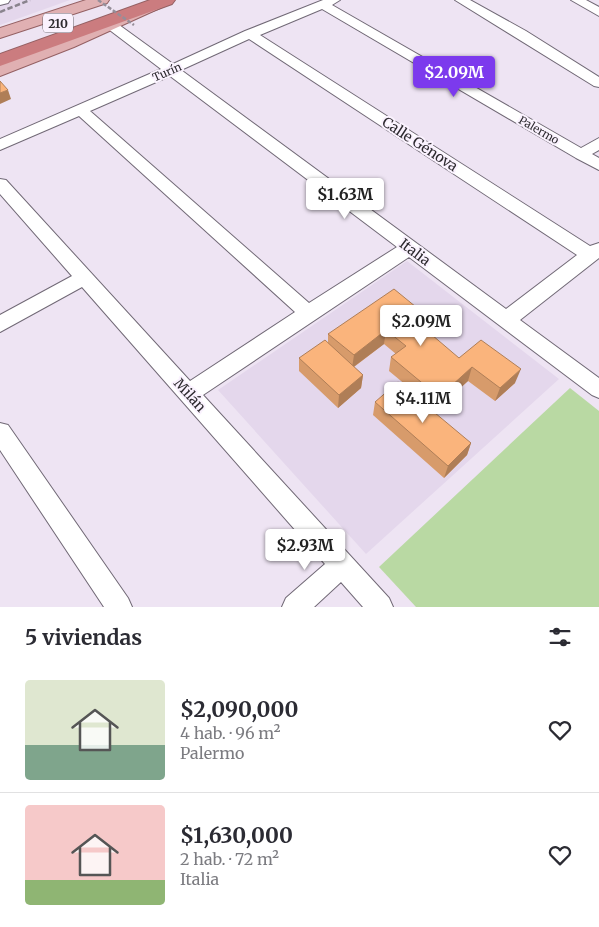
<!DOCTYPE html>
<html lang="es">
<meta charset="utf-8">
<style>
body{margin:0;font-family:Merriweather,serif;background:#f2f2f3;color:#2b2b33;height:100vh;display:flex;flex-direction:column;font-size:19px;white-space:nowrap}
*{box-sizing:border-box;margin:0}
p{font-size:16px;color:#7c7c81}
.icon{flex:none;width:28px;height:28px;fill:none;stroke:currentColor;stroke-width:2;stroke-linecap:round;stroke-linejoin:round}
.map{position:relative;height:607px;overflow:hidden}
.details{display:flex;flex-direction:column;background:#fff;flex:1}
.details>*{flex:none}
.price{position:absolute;translate:-50% -42px;padding:0 11px;border-radius:5px;background:#fff;color:#222;font-size:16px;line-height:32px;filter:drop-shadow(0 1px 2px #0008)}
.price::after{content:'';position:absolute;left:50%;top:30px;width:15px;height:11px;margin-left:-8px;background:inherit;clip-path:polygon(0 0,100% 0,50% 100%)}
.price.on{background:#7c3aed;color:#fff}
ul{padding:0;list-style:none}
li{display:flex;align-items:center;gap:15px;height:125px;padding:0 25px}
li+li{border-top:1px solid #e1e1e2}
li span{display:grid;place-items:center;flex:none;width:140px;height:100px;border-radius:5px;color:#555}
li>.icon{margin-inline-start:auto}
span .icon{width:60px;height:60px;fill:#fffc;stroke-width:1}
li b{font-size:21px}
h2{display:flex;justify-content:space-between;align-items:center;height:60px;padding:0 25px;font-size:21px}
.map>svg:first-child{display:block}
</style>
<div class="map">
<svg width="599" height="607" viewBox="0 0 599 607">
<rect width="100%" height="100%" fill="#eee4f3"/>
<path fill="#e4d7ec" d="M 0,0 L 70,0 L 0,25 Z
M 407,261 L 559,379 L 366,554 L 218,390 Z"/>
<path fill="#b9d9a3" d="M 570,388 L 599,411 L 599,607 L 416,607 L 379,567 Z"/>
<g fill="none" stroke-linecap="round" stroke-linejoin="round">
<g stroke="#716976" stroke-width="2">
<path id="minor" d="M 0,0 L 10,0 L 8,3 L 0,5 Z
M 323,0 L 340,0 L 332,5 L 581,148 L 599,138 L 599,150 L 592,154 L 599,158 L 599,170 L 576,158 L 322,9 L 260,35 L 590,246 L 599,243 L 599,258 L 520,320 L 599,378 L 599,398 L 592,395 L 409,257 L 203,395 L 389,598 L 393,607 L 363,607 L 341,582 L 314,607 L 282,607 L 286,598 L 325,564 L 82,287 L 0,332 L 0,315 L 72,276 L 0,194 L 0,179 L 6,180 L 190,381 L 295,312 L 79,116 L 0,150 L 0,139 L 161,69 L 107,28 L 105,25 L 107,22 L 115,22 L 173,64 L 245,31 ZM 249,39 L 577,255 L 506,309 L 181,70 ZM 170,76 L 397,247 L 309,303 L 90,111 Z
M 455,0 L 470,0 L 526,31 L 599,77 L 599,87 L 594,86 Z
M 571,0 L 586,0 L 599,7 L 599,16 Z
M 0,423 L 8,425 L 128,598 L 132,607 L 104,607 L 0,450 Z"/>
</g>
<g stroke="#946063" stroke-width="2">
<path id="major" d="M 86,0 L 109,0 L 107,3 L 0,38 L 0,28 Z
M 154,0 L 173,0 L 171,3 L 74,47 L 0,76 L 0,65 L 62,41 Z"/>
</g>
<g stroke="#946063" stroke-width="2">
<path id="highway" d="M 150,0 L 175,0 L 172,4 L 0,66 L 0,54 Z"/>
</g>
<use href="#minor" fill="#fff" fill-rule="evenodd"/>
<use href="#major" fill="#e0b0b2" fill-rule="evenodd"/>
<use href="#highway" fill="#cb7c7f" fill-rule="evenodd"/>
<path stroke="#89838d" stroke-width="2.5" stroke-dasharray="5.5 2.5" stroke-linecap="butt" d="M 0,12 L 30,0"/>
<path stroke="#958e99" stroke-width="2.5" stroke-dasharray="4 2" stroke-linecap="butt" d="M 98,0 L 134,25"/>
</g>
<path fill="#d79b6b" d="M 413,321 L 406,327 L 418,336 L 459,358 L 515,383 L 495,401 L 468,381 L 436,410 L 389,371 L 391,357 L 396,354 L 384,344 L 354,367 L 363,375 L 361,388 L 338,408 L 299,371 L 299,358 L 328,343 L 328,334 Z
M 375,402 L 471,443 L 467,455 L 444,478 L 373,415 Z"/>
<path fill="#af7e57" d="M 8,90 L 11,99 L 0,104 L 0,93 Z
M 416,307 L 413,321 L 396,334 L 398,320 Z
M 386,330 L 384,344 L 352,368 L 354,355 Z
M 472,367 L 468,381 L 436,410 L 439,397 Z
M 521,369 L 515,383 L 495,401 L 500,388 Z
M 363,375 L 361,388 L 338,408 L 339,395 Z
M 471,443 L 467,455 L 444,478 L 448,466 Z"/>
<path fill="#fab47c" stroke="#af7e57" d="M 0,81 L 8,90 L 0,93 Z
M 394,289 L 416,307 L 398,320 L 418,336 L 425,329 L 459,358 L 481,340 L 521,369 L 500,388 L 472,367 L 439,397 L 391,357 L 406,346 L 386,330 L 354,355 L 328,334 Z
M 325,340 L 363,375 L 339,395 L 299,358 Z
M 398,382 L 471,443 L 448,466 L 375,402 Z"/>
<g text-anchor="middle" dominant-baseline="central" stroke-width="4" stroke-linejoin="round" paint-order="stroke">
<g font-size="11" fill="#2e2b30" stroke="#faf2fe">
<text transform="translate(167 72) rotate(-24)">Turín</text>
<text transform="translate(539 130) rotate(30)">Palermo</text>
</g>
<rect fill="#faf2fe" stroke="#6b676e" stroke-width="1" x="43" y="13.5" width="30" height="19" rx="4"/>
<g font-size="12" font-weight="bold" fill="#2e2b30">
<text x="58" y="23">210</text>
</g>
<g font-size="14" fill="#2e2b30" stroke="#faf2fe">
<text transform="translate(420 144) rotate(33)">Calle Génova</text>
<text transform="translate(415 252) rotate(37)">Italia</text>
<text transform="translate(190 395) rotate(48)">Milán</text>
</g>
</g>
</svg>
<b class="price on" style="left:454px;top:98px">$2.09M</b>
<b class="price" style="left:345px;top:220px">$1.63M</b>
<b class="price" style="left:421px;top:347px">$2.09M</b>
<b class="price" style="left:423px;top:424px">$4.11M</b>
<b class="price" style="left:305px;top:571px">$2.93M</b>
</div>
<section class="details">
<h2>5 viviendas<svg class="icon" aria-label="filters" viewBox="0 0 24 24"><path d="M4 7h16M4 17h16"/><circle cx="9" cy="7" r="2"/><circle cx="15" cy="17" r="2"/></svg></h2>
<ul>
<li><span style="background:linear-gradient(#dfe7d0 65%,#7fa58c 0)"><svg class="icon" aria-label="home" viewBox="0 0 24 24"><path d="M3 11l9-7 9 7M6 9v11h12V9"/></svg></span><div><b>$2,090,000</b><p>4 hab. · 96 m²</p><p>Palermo</p></div><svg class="icon" aria-label="heart" viewBox="0 0 24 24"><path d="M12 20l-8-8c-3-5 5-10 8-4 3-6 11-1 8 4z"/></svg></li>
<li><span style="background:linear-gradient(#f6c9c9 75%,#8fb573 0)"><svg class="icon" aria-label="home" viewBox="0 0 24 24"><path d="M3 11l9-7 9 7M6 9v11h12V9"/></svg></span><div><b>$1,630,000</b><p>2 hab. · 72 m²</p><p>Italia</p></div><svg class="icon" aria-label="heart" viewBox="0 0 24 24"><path d="M12 20l-8-8c-3-5 5-10 8-4 3-6 11-1 8 4z"/></svg></li>
</ul>
</section>
